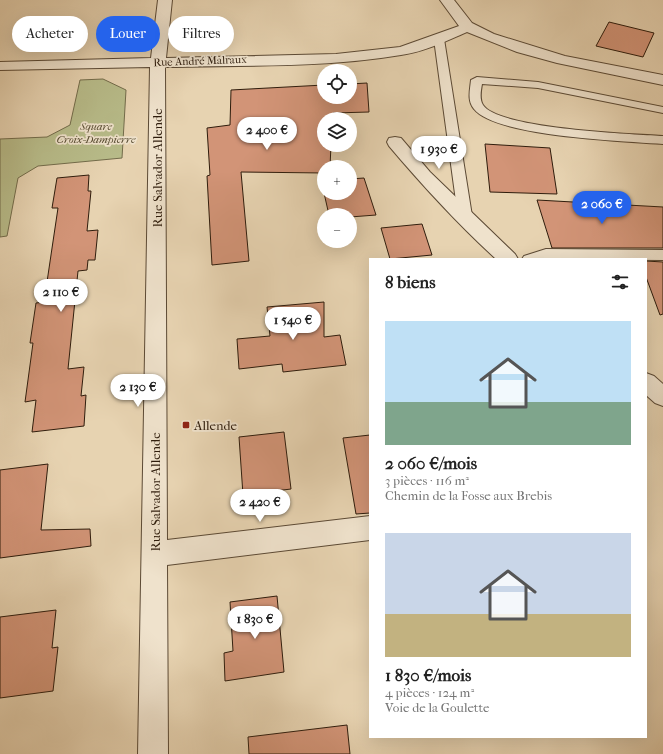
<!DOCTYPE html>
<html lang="fr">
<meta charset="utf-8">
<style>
body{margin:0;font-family:"IM FELL French Canon",serif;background:#f6f6f6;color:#222;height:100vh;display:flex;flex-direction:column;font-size:15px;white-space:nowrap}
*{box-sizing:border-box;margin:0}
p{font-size:13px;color:#767676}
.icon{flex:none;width:22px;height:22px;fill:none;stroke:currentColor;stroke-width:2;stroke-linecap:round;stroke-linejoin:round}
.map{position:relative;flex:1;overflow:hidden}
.drawer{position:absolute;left:369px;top:258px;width:278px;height:480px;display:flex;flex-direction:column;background:#fff;border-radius:0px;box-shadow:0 4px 16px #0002}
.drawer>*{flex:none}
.guide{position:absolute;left:12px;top:16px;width:297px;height:36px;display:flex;gap:8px}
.controls{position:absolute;left:317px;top:64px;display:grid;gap:8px}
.controls a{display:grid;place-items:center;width:40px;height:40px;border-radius:50%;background:#fff;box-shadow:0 4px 16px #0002;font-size:20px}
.price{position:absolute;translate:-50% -34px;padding:0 9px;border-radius:14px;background:#fff;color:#222;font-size:13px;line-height:26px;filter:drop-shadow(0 1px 2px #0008)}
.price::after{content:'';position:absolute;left:50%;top:24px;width:12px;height:9px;margin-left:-6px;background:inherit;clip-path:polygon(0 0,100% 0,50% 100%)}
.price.active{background:#2563eb;color:#fff}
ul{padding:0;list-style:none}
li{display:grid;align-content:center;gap:8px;height:212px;padding:0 16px}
li span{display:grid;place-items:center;height:124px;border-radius:0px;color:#555}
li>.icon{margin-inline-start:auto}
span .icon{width:72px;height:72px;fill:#fffc;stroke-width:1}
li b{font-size:17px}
h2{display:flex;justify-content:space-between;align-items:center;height:48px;padding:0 16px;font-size:17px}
.chip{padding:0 14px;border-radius:18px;background:#fff;box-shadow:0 4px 16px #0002;font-size:14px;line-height:36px}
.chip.active{background:#2563eb;color:#fff}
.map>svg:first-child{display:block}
</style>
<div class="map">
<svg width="663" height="754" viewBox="0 0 663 754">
<rect width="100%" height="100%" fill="#e7d3b1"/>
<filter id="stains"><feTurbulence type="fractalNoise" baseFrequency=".005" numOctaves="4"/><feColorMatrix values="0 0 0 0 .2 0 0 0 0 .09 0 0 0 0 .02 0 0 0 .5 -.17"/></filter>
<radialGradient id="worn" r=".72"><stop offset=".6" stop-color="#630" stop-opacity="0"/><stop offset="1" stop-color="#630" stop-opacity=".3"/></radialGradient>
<path fill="#b8bc8a" stroke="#736c4b" d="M 103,79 L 126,90 L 122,158 L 38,166 L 18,178 L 7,236 L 0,237 L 0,139 L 47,137 L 70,125 L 80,80 Z"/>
<path fill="#d29477" stroke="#2e1c0c" d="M 609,22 L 654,33 L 643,57 L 596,46 Z
M 367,83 L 369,112 L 333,113 L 332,119 L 324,119 L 324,145 L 331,145 L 330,167 L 324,167 L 324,173 L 241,172 L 249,261 L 212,265 L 207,176 L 210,175 L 207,128 L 230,125 L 231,90 L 324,85 L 324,97 L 350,97 L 350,84 Z
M 485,144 L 550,148 L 557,194 L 490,192 Z
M 89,175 L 88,191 L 91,191 L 87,231 L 98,230 L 95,260 L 88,260 L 87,270 L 78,271 L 68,369 L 84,367 L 81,396 L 86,395 L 84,426 L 32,432 L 36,400 L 25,402 L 33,343 L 30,343 L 36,303 L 44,302 L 58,208 L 52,208 L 57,178 Z
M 364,178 L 376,215 L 350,217 L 350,215 L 329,215 L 324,193 L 350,193 L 350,179 Z
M 537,200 L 663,207 L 663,248 L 552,248 Z
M 422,224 L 432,255 L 390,259 L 381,228 Z
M 646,261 L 663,262 L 663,314 L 660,315 L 646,277 Z
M 324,302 L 324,337 L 340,335 L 346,365 L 283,372 L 282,364 L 239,369 L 237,339 L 270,336 L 267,307 Z
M 284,432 L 291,489 L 243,495 L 239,437 Z
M 370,435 L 370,513 L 356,514 L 343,438 Z
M 48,464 L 41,530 L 90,529 L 91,546 L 0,558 L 0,470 Z
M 277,596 L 284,672 L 225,681 L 224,653 L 233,651 L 230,602 Z
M 56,610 L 52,648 L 58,647 L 53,691 L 0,698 L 0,617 Z
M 347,725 L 350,754 L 249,754 L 248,737 Z"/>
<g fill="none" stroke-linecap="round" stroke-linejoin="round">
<g stroke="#5c4a35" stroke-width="2">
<path id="lane" d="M 439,36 L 444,39 L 472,216 L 470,219 L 460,219 L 458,216 L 434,39 Z
M 477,77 L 538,82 L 663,107 L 663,113 L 538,88 L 482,84 C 481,90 479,99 483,105 C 499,129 631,134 663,136 L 663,144 C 626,141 496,137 474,109 C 467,101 470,90 471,80 Z
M 546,249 L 663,250 L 663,260 L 522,259 L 524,256 Z"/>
</g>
<g stroke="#5c4a35" stroke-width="2">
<path id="street" d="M 158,0 L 172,0 L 166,58 L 336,54 L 400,47 L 459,26 L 440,0 L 454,0 L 472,23 L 494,34 L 565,56 L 663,75 L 663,85 L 557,63 L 517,52 L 467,32 C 446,41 424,52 401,55 C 324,68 244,65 165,67 L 167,540 L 370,516 L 370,540 L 167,565 L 168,754 L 138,754 L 150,67 L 0,70 L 0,62 L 151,58 Z
M 395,137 L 401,138 L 430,172 L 515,254 L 518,259 L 496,259 C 458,224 422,185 389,146 L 387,142 L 389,138 Z
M 646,373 L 654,376 L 663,384 L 663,406 L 655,403 L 646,395 Z"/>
</g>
<use href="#lane" fill="#efe2cc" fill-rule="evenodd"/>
<use href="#street" fill="#efe2cc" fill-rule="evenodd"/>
</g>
<rect fill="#8f2418" stroke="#efe2cc" stroke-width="1.5" x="182" y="421" width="8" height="8" rx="2"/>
<g text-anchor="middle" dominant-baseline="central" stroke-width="3.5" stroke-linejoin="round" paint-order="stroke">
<g font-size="11" fill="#2e1c0c" stroke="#efe2cc">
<text transform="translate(200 61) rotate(-2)">Rue André Malraux</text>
</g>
<g font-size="11" font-style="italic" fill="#574c32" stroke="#efe2cc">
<text x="96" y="126">Square<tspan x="96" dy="13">Croix-Dampierre</tspan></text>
</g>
<g font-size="13" fill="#2e1c0c" stroke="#efe2cc">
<text transform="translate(157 168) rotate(-90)">Rue Salvador Allende</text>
<text transform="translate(155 492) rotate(-90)">Rue Salvador Allende</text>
</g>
<g font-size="13" fill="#2e1c0c" stroke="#efe2cc" text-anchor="start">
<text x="194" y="425">Allende</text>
</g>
</g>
<rect width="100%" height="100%" filter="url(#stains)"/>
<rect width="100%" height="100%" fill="url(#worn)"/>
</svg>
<div class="controls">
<a><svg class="icon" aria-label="locate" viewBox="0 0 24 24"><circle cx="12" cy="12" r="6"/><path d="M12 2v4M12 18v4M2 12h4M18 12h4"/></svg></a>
<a><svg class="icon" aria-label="layers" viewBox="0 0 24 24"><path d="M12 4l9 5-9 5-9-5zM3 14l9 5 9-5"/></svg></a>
<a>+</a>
<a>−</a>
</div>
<b class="price" style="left:267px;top:151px">2 400 €</b>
<b class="price" style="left:439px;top:170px">1 930 €</b>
<b class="price active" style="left:602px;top:225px">2 060 €</b>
<b class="price" style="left:61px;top:313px">2 110 €</b>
<b class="price" style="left:293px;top:341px">1 540 €</b>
<b class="price" style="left:138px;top:408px">2 130 €</b>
<b class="price" style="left:260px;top:523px">2 420 €</b>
<b class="price" style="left:255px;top:640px">1 830 €</b>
<div class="guide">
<a class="chip">Acheter</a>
<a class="chip active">Louer</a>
<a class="chip">Filtres</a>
</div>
<section class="drawer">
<h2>8 biens<svg class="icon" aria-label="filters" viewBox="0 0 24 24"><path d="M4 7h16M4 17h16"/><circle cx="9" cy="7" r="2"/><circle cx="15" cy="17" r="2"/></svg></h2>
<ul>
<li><span style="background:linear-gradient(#bfe0f5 65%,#7fa58c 0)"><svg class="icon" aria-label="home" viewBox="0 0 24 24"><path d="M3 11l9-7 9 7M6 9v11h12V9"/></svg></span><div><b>2 060 €/mois</b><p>3 pièces · 116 m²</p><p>Chemin de la Fosse aux Brebis</p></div></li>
<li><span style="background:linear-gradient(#c9d6e8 65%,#c2b280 0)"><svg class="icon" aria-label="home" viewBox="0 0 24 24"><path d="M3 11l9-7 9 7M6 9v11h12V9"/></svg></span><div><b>1 830 €/mois</b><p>4 pièces · 124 m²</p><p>Voie de la Goulette</p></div></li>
</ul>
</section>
</div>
